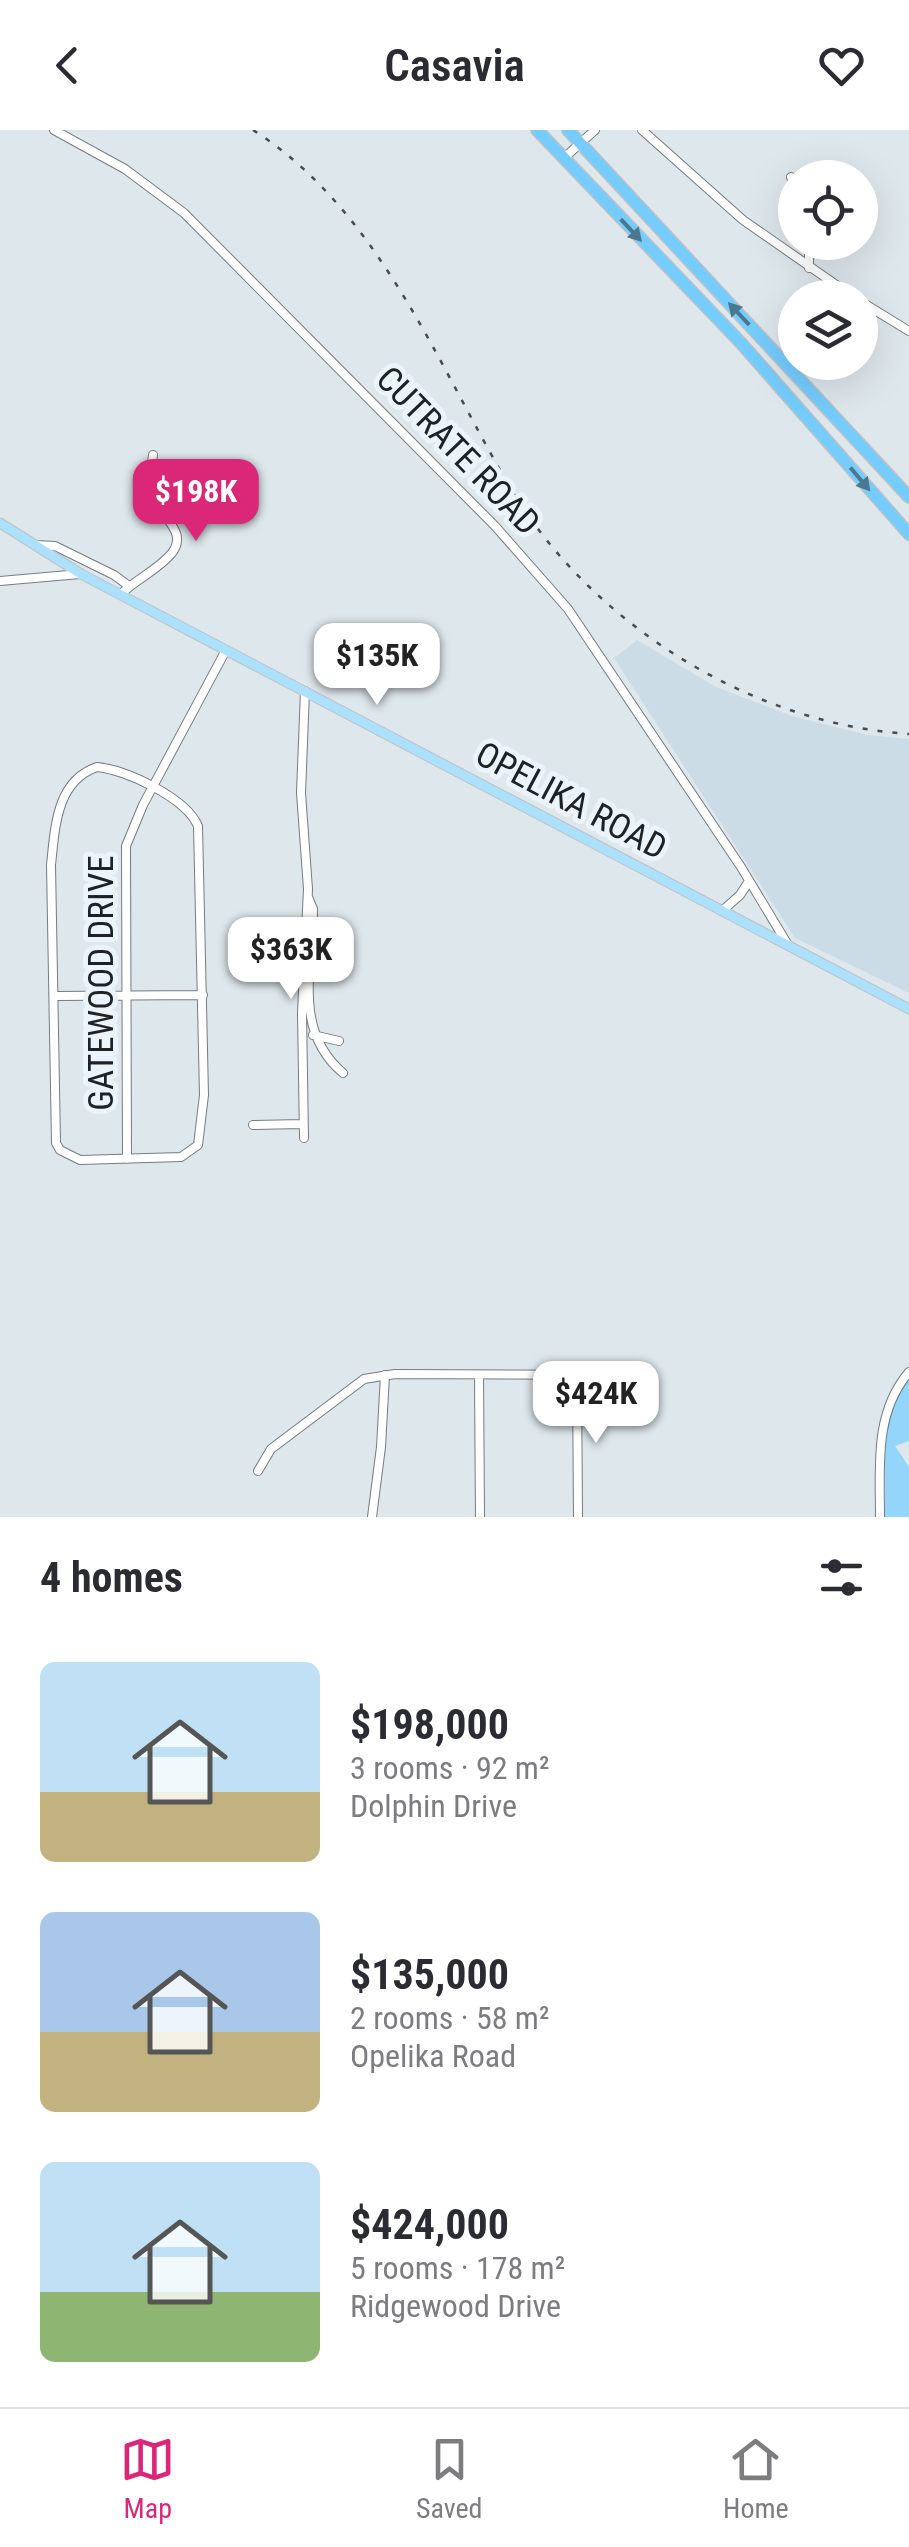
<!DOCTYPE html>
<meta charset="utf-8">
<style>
body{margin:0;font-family:"Roboto Condensed",sans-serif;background:#f2f2f3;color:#2b2b33;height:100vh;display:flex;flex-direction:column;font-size:38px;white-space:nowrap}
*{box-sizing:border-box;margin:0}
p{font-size:32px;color:#7c7c81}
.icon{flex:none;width:55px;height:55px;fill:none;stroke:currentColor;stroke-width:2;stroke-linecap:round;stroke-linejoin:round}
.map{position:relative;height:1387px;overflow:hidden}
.drawer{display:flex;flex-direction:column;background:#fff;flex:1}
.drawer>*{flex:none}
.buttons{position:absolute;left:778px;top:30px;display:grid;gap:20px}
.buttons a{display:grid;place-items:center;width:100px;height:100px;border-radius:50%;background:#fff;box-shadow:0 10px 40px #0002;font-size:50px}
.price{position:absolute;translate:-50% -85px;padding:0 22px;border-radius:20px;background:#fff;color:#222;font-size:32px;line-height:65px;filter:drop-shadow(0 2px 5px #0008)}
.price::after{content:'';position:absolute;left:50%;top:60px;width:30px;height:22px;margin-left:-15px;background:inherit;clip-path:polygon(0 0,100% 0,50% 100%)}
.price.on{background:#db2777;color:#fff}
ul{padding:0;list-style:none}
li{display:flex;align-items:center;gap:30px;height:250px;padding:0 40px}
li span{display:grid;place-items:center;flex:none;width:280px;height:200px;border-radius:15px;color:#555}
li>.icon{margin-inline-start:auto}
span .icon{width:120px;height:120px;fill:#fffc;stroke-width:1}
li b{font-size:42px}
h2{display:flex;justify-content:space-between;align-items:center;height:120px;padding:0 40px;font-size:42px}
header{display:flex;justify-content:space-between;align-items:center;height:130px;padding:0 40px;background:#fff;font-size:45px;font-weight:600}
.menu{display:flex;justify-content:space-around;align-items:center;height:140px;border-top:2px solid #e1e1e2;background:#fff;font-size:28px;color:#7c7c81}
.menu a{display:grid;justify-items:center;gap:5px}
.menu .on{color:#db2777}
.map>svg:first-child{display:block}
</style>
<header><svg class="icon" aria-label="back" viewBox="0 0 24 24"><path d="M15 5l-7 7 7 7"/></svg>Casavia<svg class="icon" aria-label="heart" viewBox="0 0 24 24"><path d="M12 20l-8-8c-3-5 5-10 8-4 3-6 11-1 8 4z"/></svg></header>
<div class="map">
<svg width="909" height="1387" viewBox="0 0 909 1387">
<rect width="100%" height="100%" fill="#dee7ec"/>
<path fill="#ccdce6" d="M 637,510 L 716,557 L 792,586 L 868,605 L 909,609 L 909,863 L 795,808 L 614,528 Z"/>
<path fill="#94d5fb" d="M 909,1246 L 909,1311 L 895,1316 L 909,1337 L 909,1387 L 885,1387 L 885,1304 L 892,1274 Z"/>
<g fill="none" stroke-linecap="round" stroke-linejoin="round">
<g stroke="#747c81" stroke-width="10">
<path id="minor" d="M 54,0 L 125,39 L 184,83 L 495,396 L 568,479 L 741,737 L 788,815
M 642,0 L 743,90 L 855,168
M 564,28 L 595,0
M 791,47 L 795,61
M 809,112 L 809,138
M 860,171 L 909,201
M 35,415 L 55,416 L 114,445 L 129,456
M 0,451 L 80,444
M 121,464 C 136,449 158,440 172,423 C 187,403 165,391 158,373 C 153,359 150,340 153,325
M 97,637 C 127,640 186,668 198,696 L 204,965 L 198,1015 L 181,1027 L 80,1030 L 60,1020 L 56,1013 L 51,735 C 55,698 56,651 97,637 Z
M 308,767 L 313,779 C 313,837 292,900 343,943
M 722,781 L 740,765 L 749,751
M 55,866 L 203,865
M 313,905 L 339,911
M 253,995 L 303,994
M 304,1008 L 302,883 L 308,759 L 301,663 L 305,561
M 127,1029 L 126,716 L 143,675 L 226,520
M 479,1245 L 480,1387
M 577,1245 L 578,1387
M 258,1341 L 271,1319 L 364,1249 L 395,1244 L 620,1245
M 372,1387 L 381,1317 L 385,1245
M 880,1387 C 880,1336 874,1283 909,1242"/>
</g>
<g stroke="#c0c1c2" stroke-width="11">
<path id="major" d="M 0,393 L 81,444 L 909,879"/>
</g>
<g stroke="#c0c1c2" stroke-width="14">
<path id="highway" d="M 537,0 L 741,213 L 909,404
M 568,0 L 909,367"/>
</g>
<use href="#minor" stroke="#fff" stroke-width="8"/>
<use href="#major" stroke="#ace1fe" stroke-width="9"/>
<use href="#highway" stroke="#74cdfe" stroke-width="11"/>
<path stroke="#474c4f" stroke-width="2.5" stroke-dasharray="5 10" stroke-linecap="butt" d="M 253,0 C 379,80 438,236 511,359 C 592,494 751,594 909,604"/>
</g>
<defs><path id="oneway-solid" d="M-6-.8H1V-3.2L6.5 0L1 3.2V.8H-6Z" transform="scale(2.5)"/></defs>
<g fill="#497891">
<use href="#oneway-solid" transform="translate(631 100) rotate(47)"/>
<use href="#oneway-solid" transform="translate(739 184) rotate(-133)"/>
<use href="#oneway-solid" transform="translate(860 349) rotate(50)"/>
</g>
<g text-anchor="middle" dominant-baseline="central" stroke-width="10" stroke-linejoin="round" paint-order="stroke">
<g font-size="35" fill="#1e2224" stroke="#ebf4fa">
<text transform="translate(458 321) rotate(46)">CUTRATE ROAD</text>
<text transform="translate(571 671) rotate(28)">OPELIKA ROAD</text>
<text transform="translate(101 853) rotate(-90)">GATEWOOD DRIVE</text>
</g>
</g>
</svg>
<div class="buttons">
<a><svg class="icon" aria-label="locate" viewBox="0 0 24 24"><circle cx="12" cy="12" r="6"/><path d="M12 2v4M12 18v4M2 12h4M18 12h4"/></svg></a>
<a><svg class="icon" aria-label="layers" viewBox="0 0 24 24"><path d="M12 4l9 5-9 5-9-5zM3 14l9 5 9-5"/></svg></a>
</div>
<b class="price on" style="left:196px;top:414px">$198K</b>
<b class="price" style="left:377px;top:578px">$135K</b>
<b class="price" style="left:291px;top:872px">$363K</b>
<b class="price" style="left:596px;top:1316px">$424K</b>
</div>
<section class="drawer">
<h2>4 homes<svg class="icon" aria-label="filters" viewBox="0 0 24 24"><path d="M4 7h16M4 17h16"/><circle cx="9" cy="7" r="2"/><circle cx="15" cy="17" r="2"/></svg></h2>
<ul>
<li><span style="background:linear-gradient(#bfe0f5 65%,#c2b280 0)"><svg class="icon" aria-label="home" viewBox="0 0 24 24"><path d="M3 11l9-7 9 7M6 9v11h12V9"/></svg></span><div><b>$198,000</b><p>3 rooms · 92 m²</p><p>Dolphin Drive</p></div></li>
<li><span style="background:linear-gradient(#a9c7e8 60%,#c2b280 0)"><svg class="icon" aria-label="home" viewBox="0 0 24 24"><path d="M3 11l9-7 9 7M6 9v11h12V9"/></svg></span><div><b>$135,000</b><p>2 rooms · 58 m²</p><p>Opelika Road</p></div></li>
<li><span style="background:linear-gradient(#bfe0f5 65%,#8fb573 0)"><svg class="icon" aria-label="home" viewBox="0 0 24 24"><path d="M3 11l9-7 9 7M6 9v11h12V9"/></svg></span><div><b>$424,000</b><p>5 rooms · 178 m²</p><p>Ridgewood Drive</p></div></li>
</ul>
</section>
<nav class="menu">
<a class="on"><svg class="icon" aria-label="map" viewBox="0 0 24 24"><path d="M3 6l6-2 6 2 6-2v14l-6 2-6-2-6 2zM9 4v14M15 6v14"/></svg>Map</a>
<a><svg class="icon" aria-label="saved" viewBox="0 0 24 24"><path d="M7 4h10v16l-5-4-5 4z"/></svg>Saved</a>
<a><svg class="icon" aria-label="home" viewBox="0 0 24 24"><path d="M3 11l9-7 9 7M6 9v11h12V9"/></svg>Home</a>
</nav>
